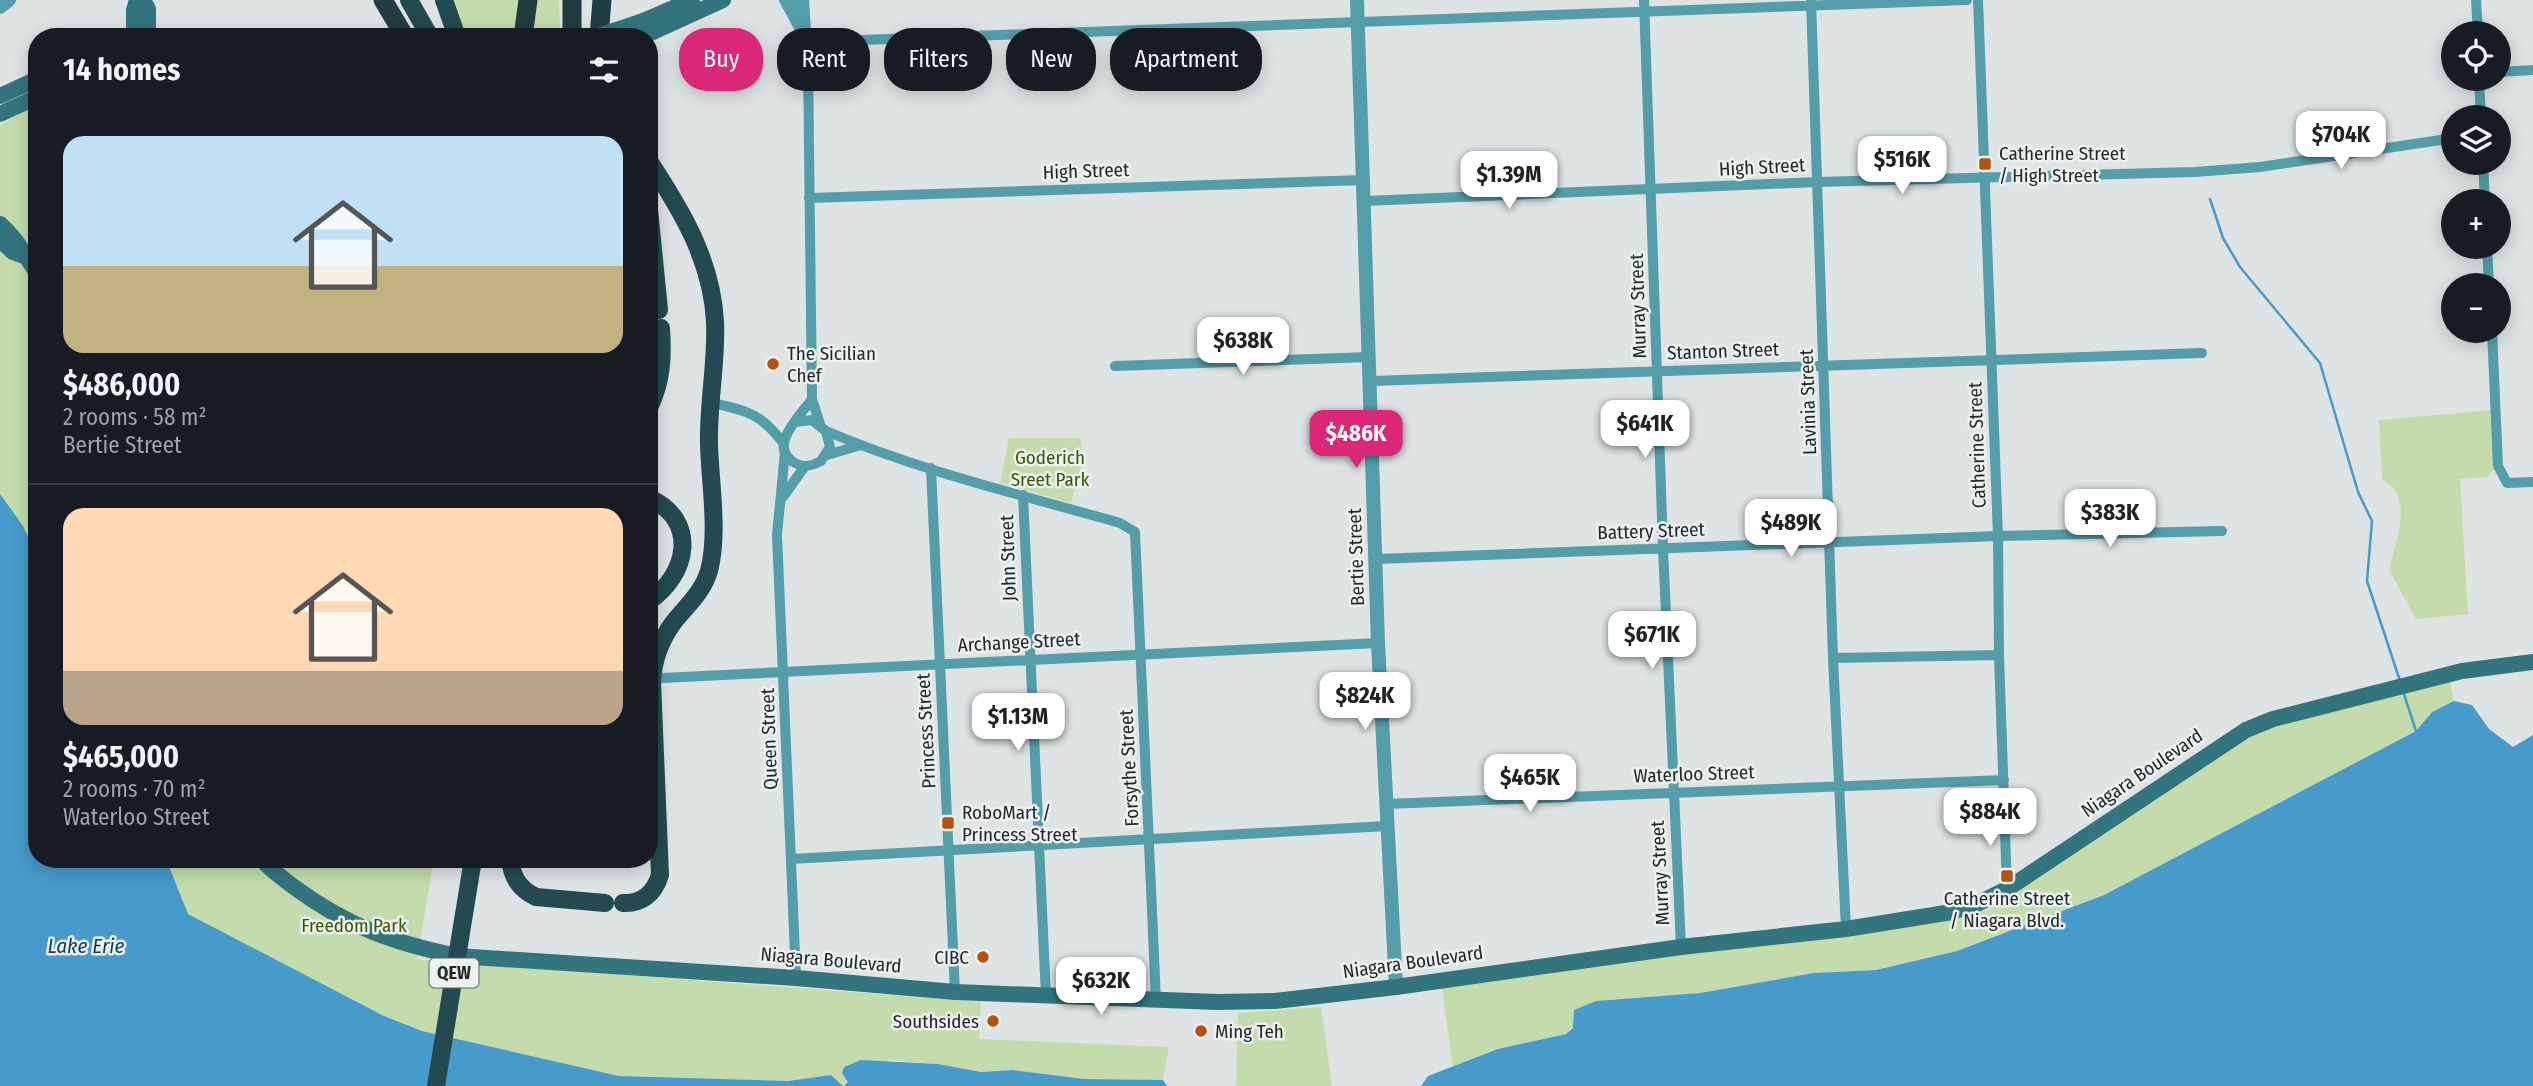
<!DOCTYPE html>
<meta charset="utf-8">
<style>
body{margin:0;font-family:"Fira Sans Condensed",sans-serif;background:#242831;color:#f1f3f6;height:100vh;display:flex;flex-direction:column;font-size:26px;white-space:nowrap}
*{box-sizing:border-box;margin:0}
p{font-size:23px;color:#9ea1a6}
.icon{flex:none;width:38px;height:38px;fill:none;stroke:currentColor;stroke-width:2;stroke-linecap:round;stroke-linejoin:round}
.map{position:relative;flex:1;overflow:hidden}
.panel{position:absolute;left:28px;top:28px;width:630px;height:840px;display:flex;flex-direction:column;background:#171b24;border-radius:28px;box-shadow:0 4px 18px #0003}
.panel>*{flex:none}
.hud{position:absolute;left:679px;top:28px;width:665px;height:63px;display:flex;gap:14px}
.controls{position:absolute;left:2441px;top:21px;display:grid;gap:14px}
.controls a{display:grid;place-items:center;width:70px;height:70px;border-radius:50%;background:#171b24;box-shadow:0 4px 18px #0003;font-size:35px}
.price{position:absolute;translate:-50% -60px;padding:0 16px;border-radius:14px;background:#fff;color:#222;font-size:23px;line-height:46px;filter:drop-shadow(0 2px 4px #0008)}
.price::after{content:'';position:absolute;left:50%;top:42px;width:21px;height:16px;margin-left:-10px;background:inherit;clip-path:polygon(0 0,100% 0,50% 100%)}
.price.on{background:#db2777;color:#fff}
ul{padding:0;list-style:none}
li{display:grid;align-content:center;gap:14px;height:371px;padding:0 35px}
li+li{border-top:2px solid #363941}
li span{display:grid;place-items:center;height:217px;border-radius:21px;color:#555}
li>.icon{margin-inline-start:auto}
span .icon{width:126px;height:126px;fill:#fffc;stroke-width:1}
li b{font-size:30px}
h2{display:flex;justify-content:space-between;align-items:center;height:84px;padding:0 35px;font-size:30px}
.chip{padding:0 24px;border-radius:28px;background:#171b24;box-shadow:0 4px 18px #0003;font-size:24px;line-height:63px}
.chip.on{background:#db2777;color:#fff}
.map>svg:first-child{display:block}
</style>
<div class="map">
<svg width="2533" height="1086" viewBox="0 0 2533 1086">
<rect width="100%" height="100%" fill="#dee4e3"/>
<path fill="#c4dcab" d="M 449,0 L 523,0 L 512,37 L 465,36 Z
M 536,0 L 559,0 L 560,30 L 535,35 L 534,21 Z
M 37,104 L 37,579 L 0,508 L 0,125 Z
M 2494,410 L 2499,464 L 2487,477 L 2460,479 L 2468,614 L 2416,619 L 2389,570 C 2394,547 2409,513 2395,490 C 2393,486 2386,482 2382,479 L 2379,420 Z
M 1009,438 L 1080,438 L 1083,459 L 1071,503 L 1000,483 Z
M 2450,681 L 2454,701 L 2432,712 L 2416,731 L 2104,895 L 1957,951 L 1876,970 L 1814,973 L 1700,993 L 1596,1001 L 1566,1034 L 1498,1049 L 1453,1068 L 1442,988 C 1526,975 1610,958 1694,949 C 1793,938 1892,936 1988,910 L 2244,737 L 2270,727 Z
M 161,859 L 434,859 L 417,959 L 981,1002 L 979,1039 L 1169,1047 L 1163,1080 L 1084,1079 L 1013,1070 L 981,1072 L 938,1064 L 889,1060 L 844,1086 L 831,1075 L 788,1081 L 619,1076 L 422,1031 L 384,1016 L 188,914 Z
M 1321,1007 L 1332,1086 L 1236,1086 L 1238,1013 Z"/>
<path fill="#469bca" d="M 0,494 L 23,526 L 37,558 L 37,859 L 166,859 L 188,914 L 384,1016 L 422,1031 L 619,1076 L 788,1081 L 831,1075 L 843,1086 L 0,1086 Z
M 2454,701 L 2472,705 L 2489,729 L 2513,747 L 2533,735 L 2533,1086 L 1421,1086 L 1428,1076 L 1498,1049 L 1566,1034 L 1573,1028 L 1574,1010 L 1596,1001 L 1700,993 L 1814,973 L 1876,970 L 1957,951 L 2104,895 L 2416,731 L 2432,712 Z
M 861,1060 L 938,1064 L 981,1072 L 1013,1070 L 1084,1079 L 1163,1080 L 1167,1086 L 844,1086 L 848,1082 L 842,1073 L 844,1067 Z"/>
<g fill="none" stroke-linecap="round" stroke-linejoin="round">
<path stroke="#469bca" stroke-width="2.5" d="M 2210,199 L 2223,238 L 2240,267 L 2320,363 L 2358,492 L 2372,521 L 2367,581 L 2400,681
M 2403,691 L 2416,731"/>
<path stroke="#549eaa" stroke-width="10" d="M 784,0 L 805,39
M 795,0 L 800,19
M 804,0 L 808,61 L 812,399 L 820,424
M 1644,0 L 1663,548 L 1681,947
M 1811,0 L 1833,658 L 1846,929
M 1978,0 L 1998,536 L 1999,655 L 2007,889
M 2476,0 L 2478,33
M 806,42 L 1967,0
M 2499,72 L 2533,70
M 2479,79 L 2481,117
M 2483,163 L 2485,201
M 809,198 L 1363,180
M 1365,201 L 1817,182 L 2195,172 L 2260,167 L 2454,138
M 2487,247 L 2489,285
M 2492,331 L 2498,466 L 2507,483 L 2533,482
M 1115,366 L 1370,357
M 1371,381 L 2202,353
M 709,402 C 747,411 760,412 784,444
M 796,422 L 812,420 L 826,431 L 830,447 L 821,461 C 812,466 804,468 795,463 C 766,447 801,415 812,399
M 826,431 C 920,471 1022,495 1120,523 L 1135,532 L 1156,1000
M 785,452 L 777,535 L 796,978
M 827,455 L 861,445
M 931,468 L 955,992
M 1023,495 L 1046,997
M 783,497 L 805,466
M 1376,559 L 1998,536 L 2222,531
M 1833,658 L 1999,655
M 662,678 L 1378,643
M 1386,804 L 2004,780
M 791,859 L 1387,826"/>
<path stroke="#549eaa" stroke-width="14" d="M 1357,0 L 1378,643 L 1396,987
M 0,7 L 9,0"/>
<path stroke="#33757f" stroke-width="16" d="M 143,0 L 148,9 L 148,37
M 643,21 L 692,0
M 134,37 L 134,10 L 137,0
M 642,37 L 723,0
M 0,96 L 37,79
M 0,114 L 37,97
M 0,224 C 17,238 24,255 37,273
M 0,240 L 13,252 L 24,256
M 261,859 C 271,870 282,878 294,887 C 347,926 393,943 457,956 L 796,978 L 955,992 L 1217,1002 L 1275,1001 L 1396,987 L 1681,947 L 1846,929 L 1952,912 L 1977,904 L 2007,889 L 2246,730 L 2273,719 L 2462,671 L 2533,662"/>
<path stroke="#224a50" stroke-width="18" d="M 409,0 L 430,37
M 444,0 L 457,37
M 649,209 L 659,310
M 649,408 C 662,381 663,357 661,328
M 649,498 C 699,520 688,575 649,601
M 510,859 C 512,877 519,889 536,897 L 605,903
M 623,903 C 642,904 654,894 660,875 L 652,682 C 653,661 660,641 673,623 C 686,606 702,594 709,571 C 719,533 710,483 709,444 C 708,403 717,361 715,322 C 712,261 682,211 649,161"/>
<path stroke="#223d41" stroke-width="19" d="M 383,0 L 405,37
M 523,37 L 528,0
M 572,37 L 572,0
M 599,37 L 602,0"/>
<path stroke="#33757f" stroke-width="16" d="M 595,37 L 643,21"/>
<path stroke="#224a50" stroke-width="18" d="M 436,1086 L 473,859"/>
</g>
<g fill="#b3530e" stroke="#ecf2f0" stroke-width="2.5">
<rect x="1978" y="157" width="14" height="14" rx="3.5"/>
<circle cx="773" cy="364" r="7"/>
<rect x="941" y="816" width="14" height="14" rx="3.5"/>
<rect x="2000" y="869" width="14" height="14" rx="3.5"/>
<circle cx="983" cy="957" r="7"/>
<circle cx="993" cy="1021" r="7"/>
<circle cx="1201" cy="1031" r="7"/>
</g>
<g text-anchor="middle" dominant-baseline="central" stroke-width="5" stroke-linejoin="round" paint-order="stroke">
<rect fill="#ecf2f0" stroke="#616463" stroke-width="2" x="429.5" y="958.5" width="49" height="29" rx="5"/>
<g font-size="18" font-weight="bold" fill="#252727">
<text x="454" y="973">QEW</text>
</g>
<g font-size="19" fill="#252727" stroke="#ecf2f0" text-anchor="start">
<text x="1999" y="153">Catherine Street<tspan x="1999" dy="22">/ High Street</tspan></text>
<text x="787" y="353">The Sicilian<tspan x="787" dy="22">Chef</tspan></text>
<text x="962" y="812">RoboMart /<tspan x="962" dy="22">Princess Street</tspan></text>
<text x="2007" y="898" text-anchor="middle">Catherine Street<tspan x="2007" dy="22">/ Niagara Blvd.</tspan></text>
<text x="969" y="957" text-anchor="end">CIBC</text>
<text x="979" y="1021" text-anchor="end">Southsides</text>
<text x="1215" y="1031">Ming Teh</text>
</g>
<g font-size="19" fill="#252727" stroke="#ecf2f0">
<text transform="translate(1762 167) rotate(-3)">High Street</text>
<text transform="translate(1086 171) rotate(-2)">High Street</text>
<text transform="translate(1638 306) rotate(-92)">Murray Street</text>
<text transform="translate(1723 351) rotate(-2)">Stanton Street</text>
<text transform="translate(1808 402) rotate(-92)">Lavinia Street</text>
<text transform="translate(1977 445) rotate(-92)">Catherine Street</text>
<text transform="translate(1651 531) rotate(-2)">Battery Street</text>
<text transform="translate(1356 557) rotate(-92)">Bertie Street</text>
<text transform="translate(1008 558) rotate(-92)">John Street</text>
<text transform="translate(1019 642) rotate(-3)">Archange Street</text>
<text transform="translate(926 731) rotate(-93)">Princess Street</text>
<text transform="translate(769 739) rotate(-92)">Queen Street</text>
<text transform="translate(1129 768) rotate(-93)">Forsythe Street</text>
<text transform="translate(2142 773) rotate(-34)">Niagara Boulevard</text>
<text transform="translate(1694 774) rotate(-2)">Waterloo Street</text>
<text transform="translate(1660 873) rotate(-93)">Murray Street</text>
<text transform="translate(831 960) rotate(5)">Niagara Boulevard</text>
<text transform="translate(1413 962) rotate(-8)">Niagara Boulevard</text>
</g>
<g font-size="19" fill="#395700" stroke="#ecf2f0">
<text x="1050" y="457">Goderich<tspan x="1050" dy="22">Sreet Park</tspan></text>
<text x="354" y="925">Freedom Park</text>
</g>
<g font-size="21" font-style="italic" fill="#14394d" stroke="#ecf2f0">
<text x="86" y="946">Lake Erie</text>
</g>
</g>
</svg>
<div class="controls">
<a><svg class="icon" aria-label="locate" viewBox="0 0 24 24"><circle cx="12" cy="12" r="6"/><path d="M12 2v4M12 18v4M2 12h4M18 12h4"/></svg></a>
<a><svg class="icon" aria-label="layers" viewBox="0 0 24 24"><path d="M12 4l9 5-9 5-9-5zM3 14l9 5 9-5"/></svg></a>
<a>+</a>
<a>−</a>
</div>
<b class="price" style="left:2341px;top:171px">$704K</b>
<b class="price" style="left:1902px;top:196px">$516K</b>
<b class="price" style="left:1509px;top:211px">$1.39M</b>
<b class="price" style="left:1243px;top:377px">$638K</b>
<b class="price" style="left:1645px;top:460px">$641K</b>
<b class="price on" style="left:1356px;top:470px">$486K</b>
<b class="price" style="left:2110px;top:549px">$383K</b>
<b class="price" style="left:1791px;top:559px">$489K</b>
<b class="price" style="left:1652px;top:671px">$671K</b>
<b class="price" style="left:1365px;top:732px">$824K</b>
<b class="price" style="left:1018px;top:753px">$1.13M</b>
<b class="price" style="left:1530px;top:814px">$465K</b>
<b class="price" style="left:1990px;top:848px">$884K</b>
<b class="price" style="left:1101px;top:1017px">$632K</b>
<div class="hud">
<a class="chip on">Buy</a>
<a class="chip">Rent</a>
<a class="chip">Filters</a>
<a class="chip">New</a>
<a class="chip">Apartment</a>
</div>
<section class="panel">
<h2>14 homes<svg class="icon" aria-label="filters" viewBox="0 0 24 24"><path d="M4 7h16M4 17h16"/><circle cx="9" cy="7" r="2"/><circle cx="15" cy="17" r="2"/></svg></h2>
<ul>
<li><span style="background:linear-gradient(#bfe0f5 60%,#c2b280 0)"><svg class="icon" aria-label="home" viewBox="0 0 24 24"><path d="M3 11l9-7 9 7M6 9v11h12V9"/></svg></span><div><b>$486,000</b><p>2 rooms · 58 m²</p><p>Bertie Street</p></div></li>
<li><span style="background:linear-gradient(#ffd9b3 75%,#b9a48a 0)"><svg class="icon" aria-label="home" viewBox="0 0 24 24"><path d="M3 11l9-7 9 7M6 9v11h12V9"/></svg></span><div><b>$465,000</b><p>2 rooms · 70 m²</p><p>Waterloo Street</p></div></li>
</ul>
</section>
</div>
